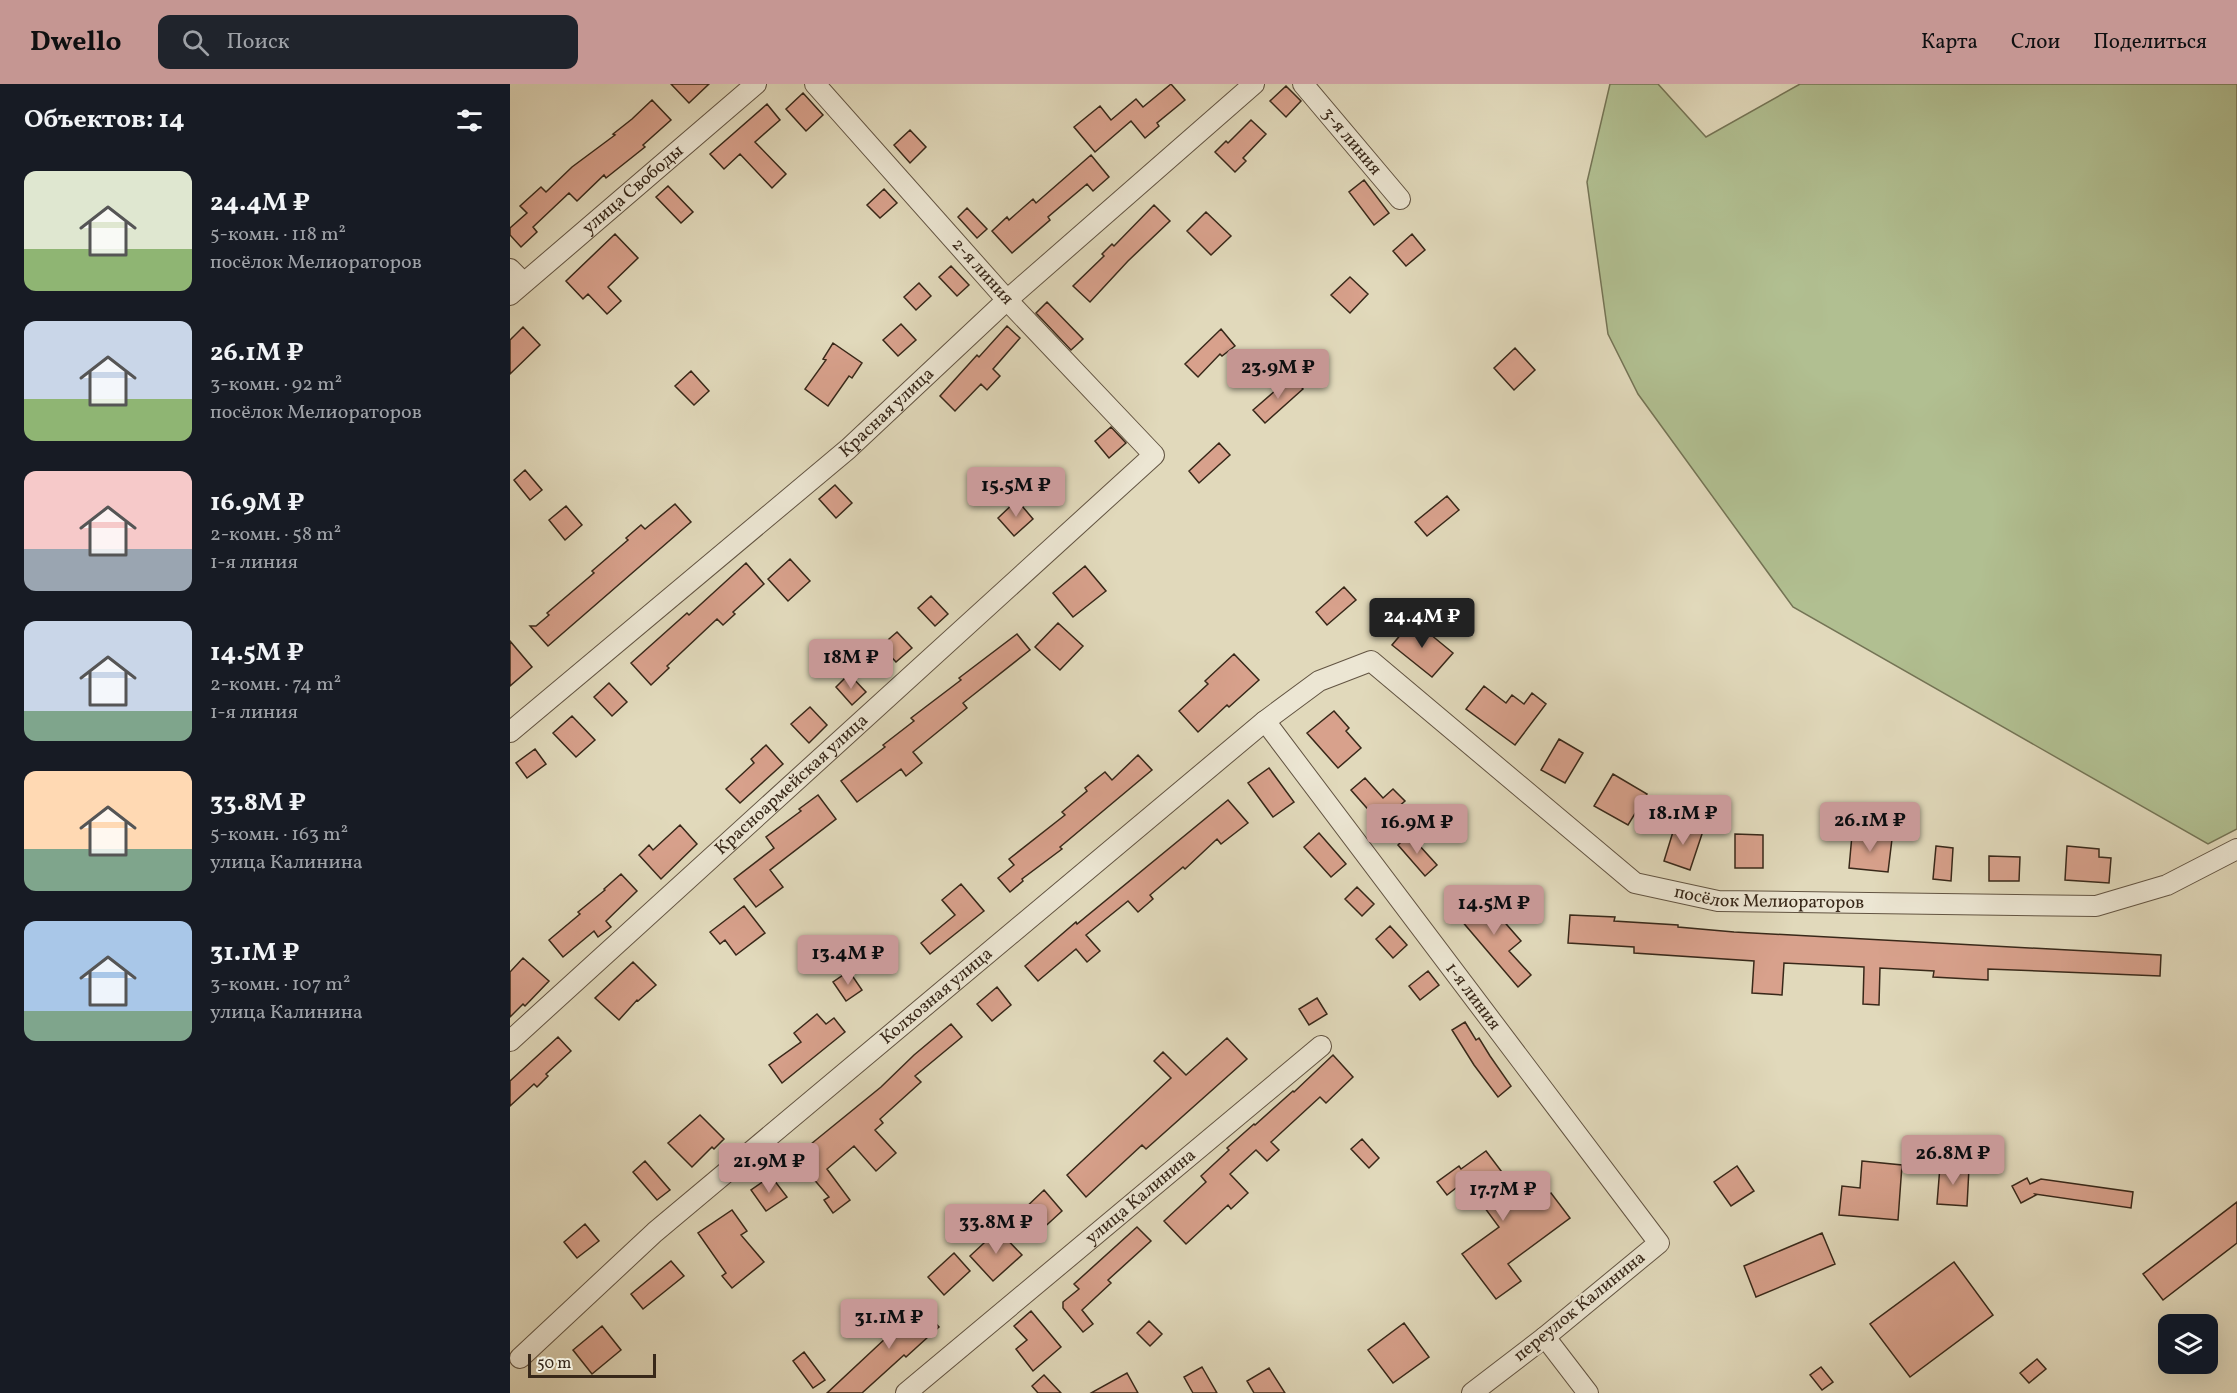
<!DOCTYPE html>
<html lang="ru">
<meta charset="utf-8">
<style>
body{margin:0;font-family:Vollkorn,serif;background:#20242c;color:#f1f3f6;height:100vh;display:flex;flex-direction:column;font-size:22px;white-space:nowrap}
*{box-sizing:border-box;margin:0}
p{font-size:20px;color:#9ea1a6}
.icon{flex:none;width:33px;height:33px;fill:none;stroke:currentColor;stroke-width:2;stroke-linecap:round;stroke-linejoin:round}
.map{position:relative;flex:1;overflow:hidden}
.panel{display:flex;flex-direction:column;background:#171b24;width:510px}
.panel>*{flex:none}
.fabs{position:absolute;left:1648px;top:1230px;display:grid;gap:12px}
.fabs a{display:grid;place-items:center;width:60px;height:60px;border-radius:12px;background:#171b24;box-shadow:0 6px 24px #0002;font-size:30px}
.scale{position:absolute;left:18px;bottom:15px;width:128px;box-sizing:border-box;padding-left:6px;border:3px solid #382819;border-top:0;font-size:16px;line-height:21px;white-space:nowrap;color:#382819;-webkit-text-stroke:4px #ece6d3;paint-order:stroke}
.price{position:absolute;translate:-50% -51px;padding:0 14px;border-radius:6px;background:#c59692;color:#111;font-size:20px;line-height:39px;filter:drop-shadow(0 2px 3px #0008)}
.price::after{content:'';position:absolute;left:50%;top:36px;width:18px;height:14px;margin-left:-9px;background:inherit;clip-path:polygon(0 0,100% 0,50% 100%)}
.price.current{background:#222;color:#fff}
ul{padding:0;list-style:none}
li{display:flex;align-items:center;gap:18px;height:150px;padding:0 24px}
li span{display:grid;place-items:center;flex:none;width:168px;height:120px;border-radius:12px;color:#555}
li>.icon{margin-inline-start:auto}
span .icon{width:72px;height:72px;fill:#fffc;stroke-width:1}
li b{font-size:26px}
h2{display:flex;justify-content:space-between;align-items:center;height:72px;padding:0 24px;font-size:26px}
header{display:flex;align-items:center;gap:36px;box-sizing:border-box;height:84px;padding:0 30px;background:#c59692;color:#111}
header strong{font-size:28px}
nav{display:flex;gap:33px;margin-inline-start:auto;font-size:21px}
.search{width:420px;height:54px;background:#20242c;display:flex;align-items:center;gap:15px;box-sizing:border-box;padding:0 21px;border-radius:12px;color:#9ea1a6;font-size:22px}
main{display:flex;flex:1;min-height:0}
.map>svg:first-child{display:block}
</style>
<header>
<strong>Dwello</strong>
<div class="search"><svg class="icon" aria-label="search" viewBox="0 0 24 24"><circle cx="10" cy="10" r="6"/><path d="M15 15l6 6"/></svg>Поиск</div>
<nav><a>Карта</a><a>Слои</a><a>Поделиться</a></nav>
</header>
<main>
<section class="panel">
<h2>Объектов: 14<svg class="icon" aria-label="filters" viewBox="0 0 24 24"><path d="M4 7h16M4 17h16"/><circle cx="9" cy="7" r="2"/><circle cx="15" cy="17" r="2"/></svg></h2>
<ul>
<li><span style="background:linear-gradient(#dfe7d0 65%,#8fb573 0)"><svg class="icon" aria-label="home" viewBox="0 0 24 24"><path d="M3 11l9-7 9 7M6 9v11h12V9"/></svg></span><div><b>24.4M ₽</b><p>5-комн. · 118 m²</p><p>посёлок Мелиораторов</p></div></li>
<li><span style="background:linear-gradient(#c9d6e8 65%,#8fb573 0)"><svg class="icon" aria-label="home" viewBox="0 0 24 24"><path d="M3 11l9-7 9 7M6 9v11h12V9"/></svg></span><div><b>26.1M ₽</b><p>3-комн. · 92 m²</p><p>посёлок Мелиораторов</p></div></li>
<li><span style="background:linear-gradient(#f6c9c9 65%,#9aa5b1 0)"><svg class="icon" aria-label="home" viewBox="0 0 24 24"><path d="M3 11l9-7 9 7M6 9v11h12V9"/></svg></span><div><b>16.9M ₽</b><p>2-комн. · 58 m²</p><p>1-я линия</p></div></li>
<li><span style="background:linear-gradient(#c9d6e8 75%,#7fa58c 0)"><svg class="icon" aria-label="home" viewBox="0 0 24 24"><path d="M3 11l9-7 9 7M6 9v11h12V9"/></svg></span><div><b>14.5M ₽</b><p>2-комн. · 74 m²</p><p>1-я линия</p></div></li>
<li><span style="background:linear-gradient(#ffd9b3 65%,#7fa58c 0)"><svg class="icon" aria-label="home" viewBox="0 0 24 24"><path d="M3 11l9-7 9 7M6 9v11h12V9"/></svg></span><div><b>33.8M ₽</b><p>5-комн. · 163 m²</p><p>улица Калинина</p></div></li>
<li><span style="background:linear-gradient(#a9c7e8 75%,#7fa58c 0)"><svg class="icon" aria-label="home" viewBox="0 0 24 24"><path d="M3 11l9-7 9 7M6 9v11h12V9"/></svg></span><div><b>31.1M ₽</b><p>3-комн. · 107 m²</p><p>улица Калинина</p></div></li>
</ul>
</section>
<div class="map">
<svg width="1727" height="1309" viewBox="0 0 1727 1309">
<rect width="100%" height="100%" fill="#e1d9bb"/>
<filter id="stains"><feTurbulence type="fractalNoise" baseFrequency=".00333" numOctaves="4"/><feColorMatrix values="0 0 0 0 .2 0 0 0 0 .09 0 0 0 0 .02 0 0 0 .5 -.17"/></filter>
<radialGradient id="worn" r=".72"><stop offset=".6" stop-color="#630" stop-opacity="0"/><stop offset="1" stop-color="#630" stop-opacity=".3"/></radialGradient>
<path fill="#b1bf91" stroke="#747455" stroke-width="1.5" d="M 1100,0 L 1148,0 L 1196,53 L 1290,0 L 1727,0 L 1727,745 L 1698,760 L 1283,523 L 1128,310 L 1098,250 L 1077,98 Z"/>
<path fill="#d8a18c" stroke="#382819" stroke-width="1.5" d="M 161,0 L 199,0 L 179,19 Z
M 661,0 L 675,16 L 647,39 L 649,42 L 635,54 L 621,37 L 585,68 L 564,43 L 590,22 L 601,36 L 626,15 L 633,23 Z
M 776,2 L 791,17 L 776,33 L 760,17 Z
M 293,9 L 313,31 L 296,47 L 276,25 Z
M 142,16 L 161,36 L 133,61 L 135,63 L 96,94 L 94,91 L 67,117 L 59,109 L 23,143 L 27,148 L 11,163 L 0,151 L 0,144 L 17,129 L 10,122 L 31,103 L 36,108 L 62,83 L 105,51 L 103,50 L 122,35 Z
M 257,20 L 270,36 L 245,58 L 276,90 L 262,104 L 230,70 L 214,85 L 200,70 Z
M 741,36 L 756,50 L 733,74 L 736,77 L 725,88 L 705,68 L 716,57 L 718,59 Z
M 400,46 L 416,63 L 400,79 L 384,61 Z
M 581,71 L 599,93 L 583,107 L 577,100 L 538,133 L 540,136 L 502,169 L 482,147 L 497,133 L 499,136 L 523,115 L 526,119 Z
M 854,96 L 879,129 L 864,141 L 839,108 Z
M 158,102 L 183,128 L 171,139 L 146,113 Z
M 374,105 L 387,119 L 370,134 L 357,121 Z
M 644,121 L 660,137 L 618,177 L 580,218 L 563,202 L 594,172 L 592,170 L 602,160 L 604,162 Z
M 457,124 L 477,145 L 467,154 L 448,133 Z
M 696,128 L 721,152 L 701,171 L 677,147 Z
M 105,150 L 128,174 L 98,203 L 111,217 L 97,230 L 78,210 L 73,215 L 56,197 Z
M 902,150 L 915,166 L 896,182 L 883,167 Z
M 441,182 L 459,201 L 447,212 L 429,193 Z
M 840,193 L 858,210 L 840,229 L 821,211 Z
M 409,199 L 421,212 L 406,226 L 394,213 Z
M 537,218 L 573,255 L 561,266 L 526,229 Z
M 391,240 L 406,256 L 388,272 L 373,256 Z
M 497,242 L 510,254 L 483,285 L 490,292 L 477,306 L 471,300 L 445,327 L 430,312 L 467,271 L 469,273 Z
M 13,243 L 30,261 L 0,290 L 0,256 Z
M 711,245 L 725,262 L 712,272 L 710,270 L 688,293 L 675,280 Z
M 323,259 L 352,279 L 342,294 L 339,292 L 318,322 L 295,305 L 316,276 L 313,275 Z
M 1005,264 L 1025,286 L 1004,306 L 984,284 Z
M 181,287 L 199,307 L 184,321 L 165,302 Z
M 782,292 L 793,305 L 755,339 L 743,326 Z
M 601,343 L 616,359 L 599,374 L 585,357 Z
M 709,359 L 720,371 L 689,399 L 679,387 Z
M 15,386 L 32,406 L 20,416 L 4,396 Z
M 325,401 L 342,419 L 326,434 L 309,415 Z
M 937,412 L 949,426 L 917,452 L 905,438 Z
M 507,416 L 523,435 L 504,452 L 488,434 Z
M 165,420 L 181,438 L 38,562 L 20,542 L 26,542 L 39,531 L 37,529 L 84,489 L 82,487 L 118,456 L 116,454 L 131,441 L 135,445 Z
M 56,422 L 72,441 L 55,456 L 39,436 Z
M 280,475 L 300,497 L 278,517 L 258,495 Z
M 236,479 L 254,500 L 223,528 L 225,530 L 213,541 L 207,535 L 157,582 L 159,584 L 141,601 L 121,579 L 177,529 L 179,531 Z
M 575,482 L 596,507 L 563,533 L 543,509 Z
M 834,503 L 846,516 L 817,541 L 806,528 Z
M 421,512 L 438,530 L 425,542 L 408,524 Z
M 903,536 L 943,569 L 922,593 L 882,561 Z
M 548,539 L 573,562 L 550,586 L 525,563 Z
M 387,548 L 402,564 L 386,578 L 371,562 Z
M 507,550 L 520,566 L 453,619 L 457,624 L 403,668 L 412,679 L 396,692 L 391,685 L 347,718 L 331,697 L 375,663 L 373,661 L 404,637 L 401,634 L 451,596 L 449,594 Z
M 0,557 L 22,583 L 0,602 Z
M 724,570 L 749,596 L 719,623 L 717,621 L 688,648 L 669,627 L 698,600 L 695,597 Z
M 339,590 L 356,608 L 342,621 L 326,603 Z
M 99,599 L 117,618 L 102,632 L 84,613 Z
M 974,602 L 996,619 L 1002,611 L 1014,620 L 1022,609 L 1036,620 L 1005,661 L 956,625 Z
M 300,623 L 317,641 L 299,659 L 281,640 Z
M 824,627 L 839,644 L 836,647 L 851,664 L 828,684 L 797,649 Z
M 62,632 L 85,656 L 66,673 L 43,649 Z
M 1049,655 L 1073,669 L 1055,699 L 1031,686 Z
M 256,661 L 273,680 L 230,719 L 216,705 L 244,679 L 241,675 Z
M 25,665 L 36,680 L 17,694 L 6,679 Z
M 628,671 L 642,686 L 550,763 L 552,765 L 512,795 L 513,797 L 500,808 L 488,794 L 504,781 L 499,775 L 555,731 L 552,728 L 577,707 L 575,704 L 595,688 L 602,696 Z
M 759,684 L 784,718 L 763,733 L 738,699 Z
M 1103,690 L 1137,710 L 1118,741 L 1084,722 Z
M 855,694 L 873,714 L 883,705 L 895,717 L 870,739 L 841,706 Z
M 308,711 L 326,735 L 260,786 L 273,803 L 246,823 L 224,795 L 264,764 L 256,753 L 291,727 L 289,725 Z
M 718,716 L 738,739 L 711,760 L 707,755 L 675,785 L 673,783 L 640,811 L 643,815 L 628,828 L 618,817 L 576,851 L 590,867 L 577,878 L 566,865 L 528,897 L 515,882 L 566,838 L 567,840 Z
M 1166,738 L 1193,747 L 1180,786 L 1154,777 Z
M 170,741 L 187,760 L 151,795 L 129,771 L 139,761 L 143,766 Z
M 809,749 L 836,780 L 821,793 L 794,763 Z
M 899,750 L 927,781 L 915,792 L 888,761 Z
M 1225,750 L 1253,751 L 1253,784 L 1225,784 Z
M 1342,751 L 1382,755 L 1378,788 L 1339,784 Z
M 1426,762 L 1443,764 L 1441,797 L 1423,795 Z
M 1557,762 L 1589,765 L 1589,773 L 1601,774 L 1599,799 L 1555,796 Z
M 1479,772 L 1510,773 L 1509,797 L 1479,797 Z
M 111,790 L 127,807 L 96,837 L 101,843 L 88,853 L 84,847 L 53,873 L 39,856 L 70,830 L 68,828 L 95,806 L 94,805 Z
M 451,800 L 474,827 L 420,870 L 411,859 L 445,831 L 432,816 Z
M 847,803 L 864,820 L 852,832 L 835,815 Z
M 969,809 L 1011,857 L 999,867 L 1021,891 L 1008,903 L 945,829 Z
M 234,822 L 255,849 L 226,871 L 215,856 L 210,860 L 200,848 Z
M 1060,831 L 1105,833 L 1104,837 L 1168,841 L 1168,843 L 1224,848 L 1651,871 L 1650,892 L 1478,885 L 1478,896 L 1423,893 L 1424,887 L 1370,884 L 1369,921 L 1353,920 L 1354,883 L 1274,879 L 1272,911 L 1242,909 L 1244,877 L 1124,869 L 1124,863 L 1058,859 Z
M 880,842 L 897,861 L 883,874 L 866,855 Z
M 13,874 L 39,897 L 15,922 L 13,920 L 0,933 L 0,888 Z
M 123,878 L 146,901 L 128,917 L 127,916 L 109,936 L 85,914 Z
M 339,887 L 352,906 L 336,917 L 323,898 Z
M 918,887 L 929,901 L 910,916 L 899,902 Z
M 487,903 L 501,921 L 482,937 L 467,920 Z
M 807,914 L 817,930 L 799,941 L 789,925 Z
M 307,930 L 316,940 L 324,934 L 335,948 L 272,999 L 259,981 L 291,958 L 284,949 Z
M 955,938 L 966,956 L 969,954 L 980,972 L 1001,1002 L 988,1013 L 964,981 L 942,946 Z
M 441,940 L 452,953 L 405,992 L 411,998 L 370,1035 L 373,1039 L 365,1046 L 386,1069 L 366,1087 L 344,1062 L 317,1085 L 340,1116 L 323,1129 L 314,1116 L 319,1113 L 285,1073 L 371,1003 L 404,971 Z
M 48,953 L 61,967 L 36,990 L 38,992 L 27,1003 L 24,1000 L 0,1022 L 0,997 Z
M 717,954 L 737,975 L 636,1065 L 632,1061 L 576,1113 L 557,1091 L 661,994 L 644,977 L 653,968 L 676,991 Z
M 823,971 L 843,993 L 816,1019 L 810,1013 L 761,1058 L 769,1066 L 757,1077 L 746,1066 L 720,1090 L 738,1109 L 721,1125 L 718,1121 L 676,1160 L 654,1137 L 696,1098 L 691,1092 L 719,1066 L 717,1064 L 744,1040 L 745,1041 L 783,1007 L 784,1008 Z
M 190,1031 L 214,1055 L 204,1065 L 202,1063 L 182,1083 L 158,1059 Z
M 852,1055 L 869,1074 L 859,1084 L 841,1065 Z
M 976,1067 L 1019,1124 L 1041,1109 L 1060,1134 L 998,1180 L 1011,1197 L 986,1215 L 952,1170 L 989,1143 L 955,1097 L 937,1111 L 927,1098 L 949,1082 L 951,1085 Z
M 135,1077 L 160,1106 L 147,1116 L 123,1088 Z
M 1352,1077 L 1392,1081 L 1388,1136 L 1329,1131 L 1332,1102 L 1350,1104 Z
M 1227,1082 L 1244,1107 L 1221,1122 L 1204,1098 Z
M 1430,1082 L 1459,1084 L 1457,1122 L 1427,1120 Z
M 261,1092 L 277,1113 L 256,1127 L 241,1106 Z
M 1517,1094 L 1520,1100 L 1531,1095 L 1623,1108 L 1621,1124 L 1525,1110 L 1526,1111 L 1511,1119 L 1502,1102 Z
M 534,1106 L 552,1127 L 528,1149 L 510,1129 Z
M 1727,1118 L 1727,1159 L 1653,1216 L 1633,1190 Z
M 222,1126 L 237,1147 L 231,1151 L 254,1178 L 222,1204 L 212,1192 L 216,1189 L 188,1149 Z
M 75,1140 L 89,1157 L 67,1174 L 54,1158 Z
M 627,1143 L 641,1157 L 598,1196 L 601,1199 L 572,1226 L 583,1240 L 573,1248 L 553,1224 L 553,1218 L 569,1205 L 564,1200 Z
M 488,1146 L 512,1171 L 483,1197 L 460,1172 Z
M 1312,1149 L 1325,1180 L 1246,1213 L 1234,1182 Z
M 444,1169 L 460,1187 L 434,1211 L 418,1193 Z
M 161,1177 L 174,1192 L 133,1225 L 121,1210 Z
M 1444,1178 L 1483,1231 L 1400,1293 L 1360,1240 Z
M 406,1218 L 429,1243 L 396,1273 L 394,1271 L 352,1309 L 317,1309 L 377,1253 L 373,1248 Z
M 521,1227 L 551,1263 L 523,1287 L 506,1265 L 517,1256 L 504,1242 Z
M 639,1237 L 652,1250 L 640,1262 L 627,1249 Z
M 894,1239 L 919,1273 L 883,1299 L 858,1266 Z
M 92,1242 L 111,1266 L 82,1290 L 63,1266 Z
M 294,1268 L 315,1296 L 303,1304 L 283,1277 Z
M 1527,1275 L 1536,1285 L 1519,1299 L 1510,1289 Z
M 692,1283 L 707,1309 L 683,1309 L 674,1293 Z
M 1311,1283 L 1323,1298 L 1312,1306 L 1300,1291 Z
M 759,1284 L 775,1309 L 744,1309 L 737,1297 Z
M 617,1289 L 628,1309 L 581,1309 Z
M 534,1291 L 551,1309 L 528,1309 L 522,1302 Z"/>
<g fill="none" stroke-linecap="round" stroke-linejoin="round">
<g stroke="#625442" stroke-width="22">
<g id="street">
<path id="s1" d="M 793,0 L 890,115"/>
<path d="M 0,185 L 13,198"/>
<path id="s2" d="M 0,211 L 246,0"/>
<path id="s3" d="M 755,637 L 1149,1159 L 1035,1253 L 962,1309"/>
<path id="s4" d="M 0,648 L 338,365 L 497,216 L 744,0"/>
<path id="s5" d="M 0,957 L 644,371 L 497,216 L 305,0"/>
<path d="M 1035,1253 L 1078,1309"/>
<path id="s6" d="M 10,1274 L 145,1148 L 755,637 L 809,597 L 861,577 L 1125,799 L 1208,817 L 1586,822 L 1657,801 L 1727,765"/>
<path id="s7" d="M 396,1309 L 811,962"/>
</g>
</g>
<use href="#street" stroke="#ece6d3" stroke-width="20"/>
</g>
<g text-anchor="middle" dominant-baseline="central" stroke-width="5" stroke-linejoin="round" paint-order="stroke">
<g font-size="18" fill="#382819" stroke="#ece6d3">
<text stroke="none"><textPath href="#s1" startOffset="75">3-я линия</textPath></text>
<text stroke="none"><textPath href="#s2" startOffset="162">улица Свободы</textPath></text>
<text transform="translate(472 188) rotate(48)">2-я линия</text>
<text stroke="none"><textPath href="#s4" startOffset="494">Красная улица</textPath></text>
<text stroke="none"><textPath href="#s5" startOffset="381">Красноармейская улица</textPath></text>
<text stroke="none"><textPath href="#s6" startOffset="1584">посёлок Мелиораторов</textPath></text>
<text stroke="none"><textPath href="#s3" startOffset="345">1-я линия</textPath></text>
<text stroke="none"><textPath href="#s6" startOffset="552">Колхозная улица</textPath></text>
<text stroke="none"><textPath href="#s7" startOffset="306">улица Калинина</textPath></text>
<text transform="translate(1070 1223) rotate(-39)">переулок Калинина</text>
</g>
</g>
<rect width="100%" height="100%" filter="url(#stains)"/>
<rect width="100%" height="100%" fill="url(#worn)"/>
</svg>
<div class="fabs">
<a><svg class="icon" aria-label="layers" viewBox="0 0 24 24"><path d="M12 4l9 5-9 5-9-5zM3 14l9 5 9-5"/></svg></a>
</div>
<div class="scale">50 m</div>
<b class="price" style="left:768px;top:316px">23.9M ₽</b>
<b class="price" style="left:506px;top:434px">15.5M ₽</b>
<b class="price current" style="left:912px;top:565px">24.4M ₽</b>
<b class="price" style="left:341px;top:606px">18M ₽</b>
<b class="price" style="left:1173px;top:762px">18.1M ₽</b>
<b class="price" style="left:1360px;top:769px">26.1M ₽</b>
<b class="price" style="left:907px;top:771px">16.9M ₽</b>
<b class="price" style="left:984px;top:852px">14.5M ₽</b>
<b class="price" style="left:338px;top:902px">13.4M ₽</b>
<b class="price" style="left:1443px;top:1102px">26.8M ₽</b>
<b class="price" style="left:259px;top:1110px">21.9M ₽</b>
<b class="price" style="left:993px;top:1138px">17.7M ₽</b>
<b class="price" style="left:486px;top:1171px">33.8M ₽</b>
<b class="price" style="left:379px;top:1266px">31.1M ₽</b>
</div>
</main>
